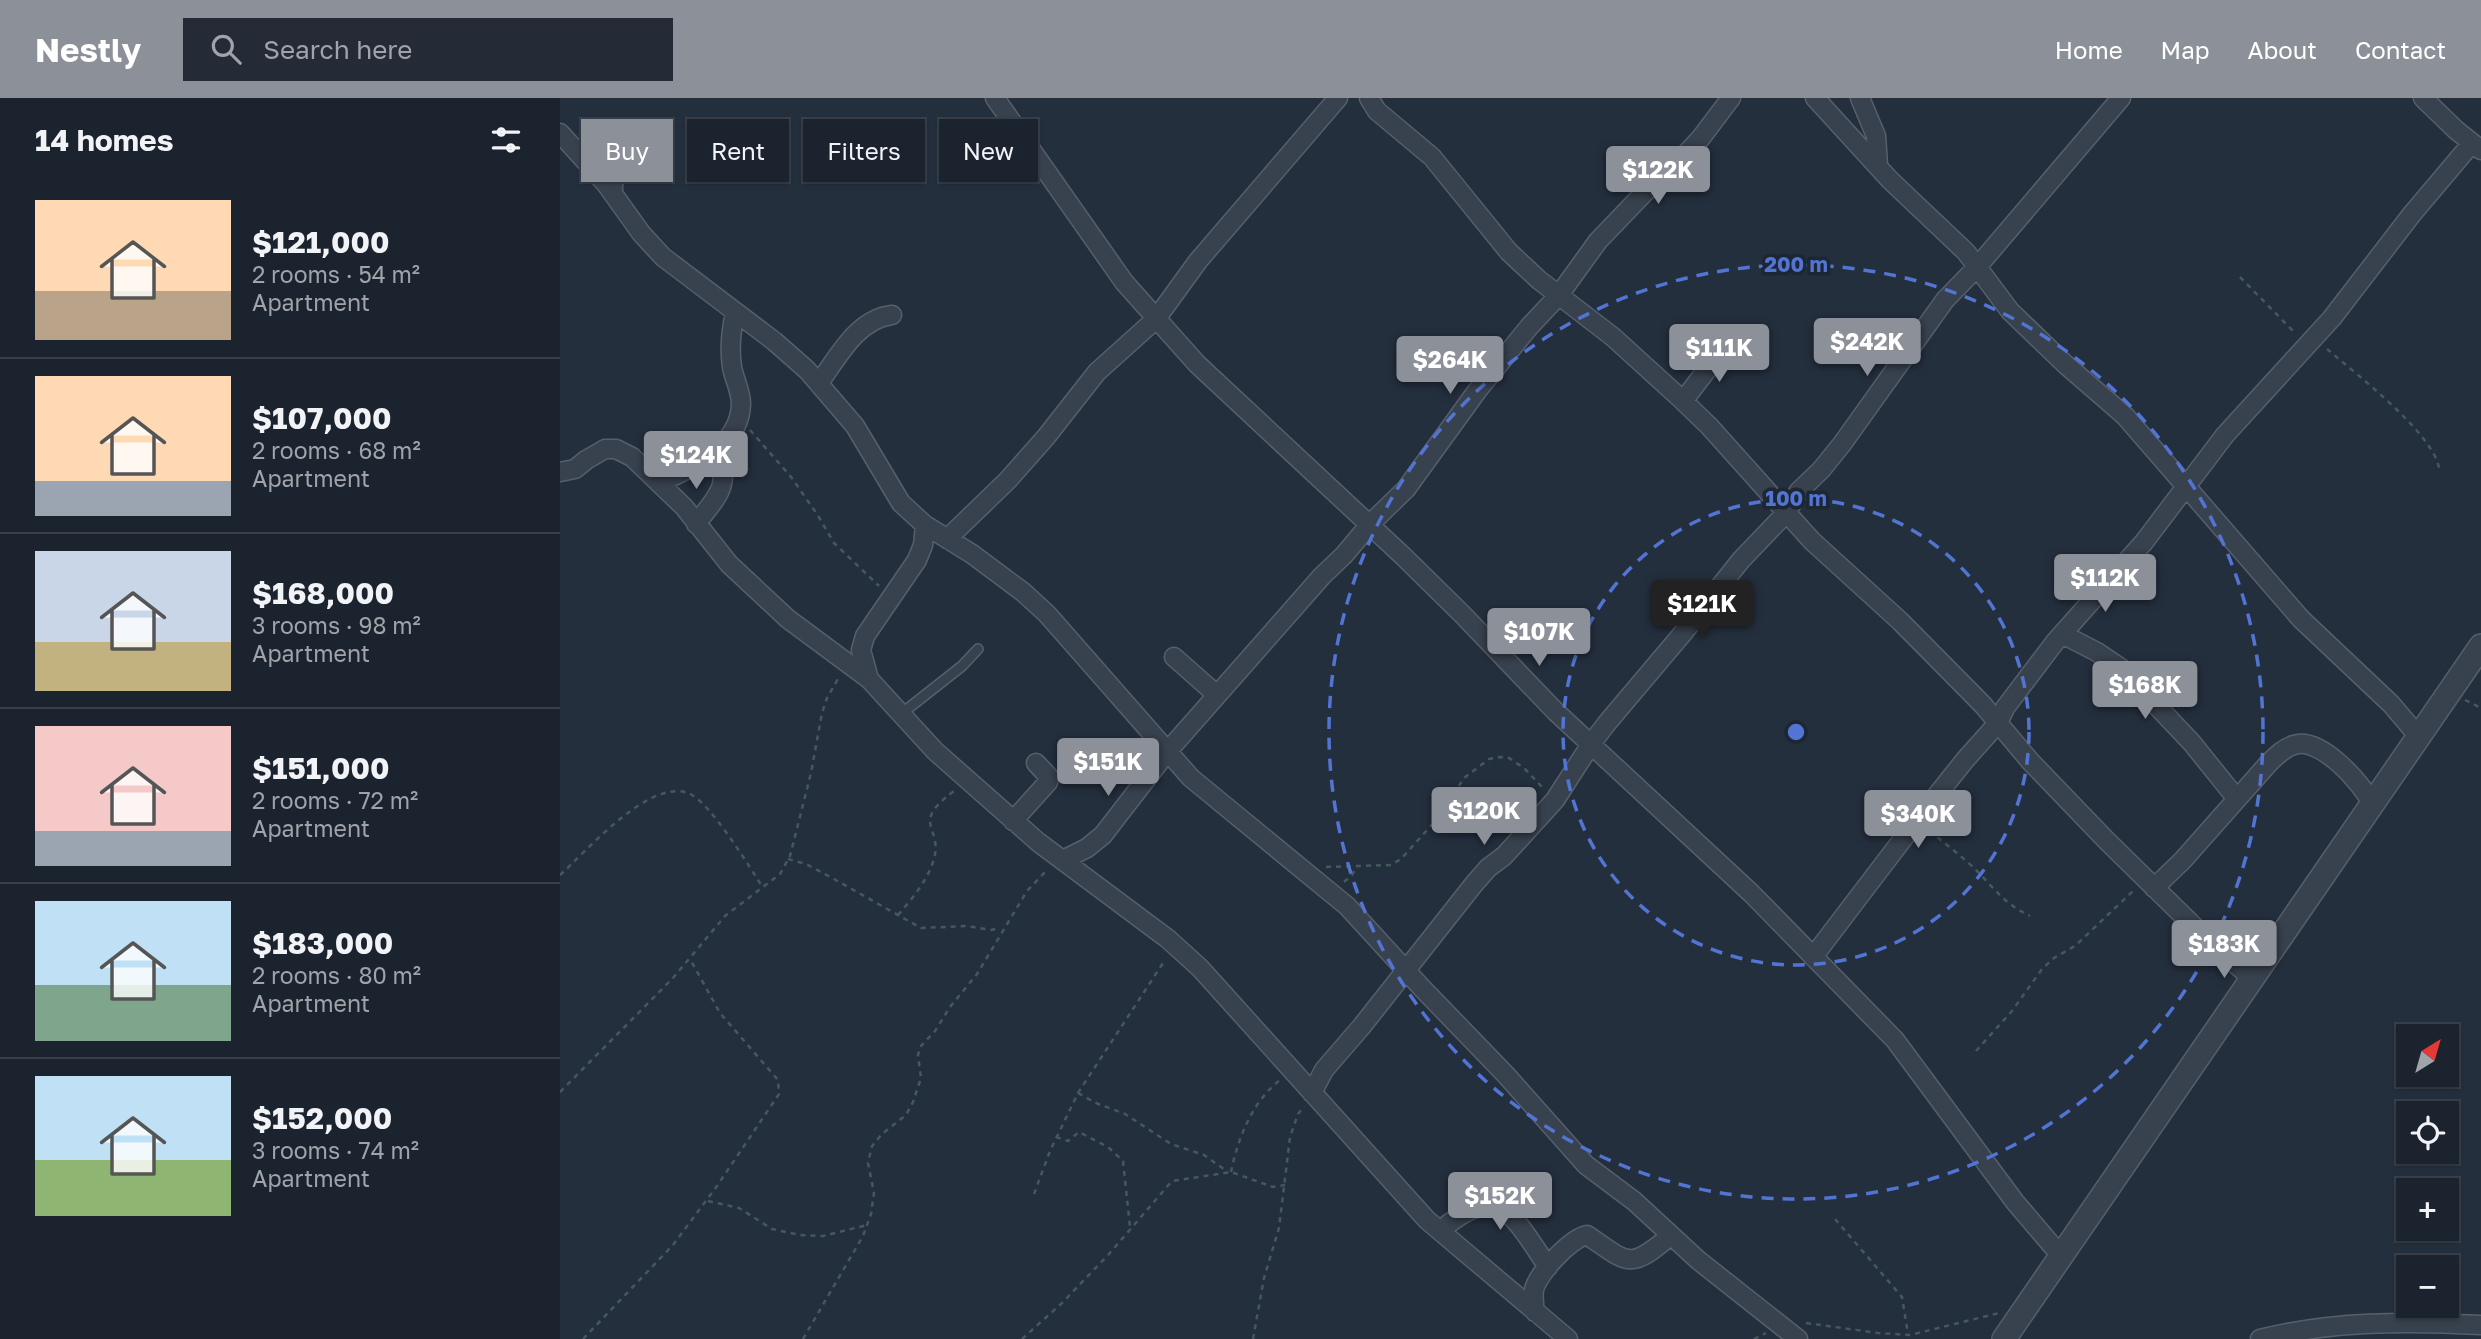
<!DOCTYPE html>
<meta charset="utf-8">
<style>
body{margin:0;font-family:"Golos Text",sans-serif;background:#242b36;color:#f1f3f6;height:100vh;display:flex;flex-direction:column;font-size:26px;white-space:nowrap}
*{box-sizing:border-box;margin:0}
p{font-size:23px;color:#a0a4aa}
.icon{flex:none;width:38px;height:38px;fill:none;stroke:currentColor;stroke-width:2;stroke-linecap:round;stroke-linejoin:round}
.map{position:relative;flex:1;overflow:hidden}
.sheet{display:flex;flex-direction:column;background:#1b232e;width:560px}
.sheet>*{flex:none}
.hud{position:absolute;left:21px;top:21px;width:665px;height:63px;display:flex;gap:14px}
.needle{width:46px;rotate:37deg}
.tools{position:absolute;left:1836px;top:926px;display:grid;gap:14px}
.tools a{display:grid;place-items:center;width:63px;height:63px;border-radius:0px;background:#1b232e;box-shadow:0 2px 5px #0004,0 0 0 2px #39404a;font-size:35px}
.price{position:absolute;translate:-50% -60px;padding:0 16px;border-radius:7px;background:#8c9099;color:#fff;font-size:23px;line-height:46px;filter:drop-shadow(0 2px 4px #0008)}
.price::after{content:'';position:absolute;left:50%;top:42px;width:21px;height:16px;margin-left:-10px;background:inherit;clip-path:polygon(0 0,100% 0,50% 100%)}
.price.selected{background:#222;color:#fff}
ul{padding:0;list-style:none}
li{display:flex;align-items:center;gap:21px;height:175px;padding:0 35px}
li+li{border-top:2px solid #39404a}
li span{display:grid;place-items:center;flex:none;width:196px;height:140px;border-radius:0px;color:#555}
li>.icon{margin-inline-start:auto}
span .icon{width:84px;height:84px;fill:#fffc;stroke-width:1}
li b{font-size:30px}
h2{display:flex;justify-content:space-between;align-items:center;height:84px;padding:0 35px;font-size:30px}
.chip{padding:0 24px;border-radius:0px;background:#1b232e;box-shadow:0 2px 5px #0004,0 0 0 2px #39404a;font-size:24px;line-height:63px}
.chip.selected{background:#8c9099;color:#fff}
header{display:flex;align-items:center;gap:42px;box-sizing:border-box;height:98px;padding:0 35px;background:#8c9099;color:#fff}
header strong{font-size:33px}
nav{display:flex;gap:38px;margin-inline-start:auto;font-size:24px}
.search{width:490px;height:63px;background:#242b36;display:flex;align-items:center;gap:18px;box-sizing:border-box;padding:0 24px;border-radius:0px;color:#a0a4aa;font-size:26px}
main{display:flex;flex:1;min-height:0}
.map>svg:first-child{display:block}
</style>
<header>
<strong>Nestly</strong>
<div class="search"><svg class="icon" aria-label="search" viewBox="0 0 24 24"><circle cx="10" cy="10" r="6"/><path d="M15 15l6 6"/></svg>Search here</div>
<nav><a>Home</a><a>Map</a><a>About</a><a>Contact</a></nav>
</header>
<main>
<section class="sheet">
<h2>14 homes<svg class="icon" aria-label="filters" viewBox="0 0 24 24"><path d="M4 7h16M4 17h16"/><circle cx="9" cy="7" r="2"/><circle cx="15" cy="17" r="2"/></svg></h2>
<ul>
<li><span style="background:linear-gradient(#ffd9b3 65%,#b9a48a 0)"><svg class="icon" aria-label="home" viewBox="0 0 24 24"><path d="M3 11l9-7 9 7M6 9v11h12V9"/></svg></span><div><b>$121,000</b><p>2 rooms · 54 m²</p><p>Apartment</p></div></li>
<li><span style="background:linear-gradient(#ffd9b3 75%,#9aa5b1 0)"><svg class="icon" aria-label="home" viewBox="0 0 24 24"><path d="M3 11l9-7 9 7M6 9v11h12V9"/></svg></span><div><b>$107,000</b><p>2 rooms · 68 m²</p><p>Apartment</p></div></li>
<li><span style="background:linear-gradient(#c9d6e8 65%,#c2b280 0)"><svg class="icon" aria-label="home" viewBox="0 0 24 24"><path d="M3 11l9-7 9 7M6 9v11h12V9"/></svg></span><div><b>$168,000</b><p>3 rooms · 98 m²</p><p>Apartment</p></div></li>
<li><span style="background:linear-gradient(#f6c9c9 75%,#9aa5b1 0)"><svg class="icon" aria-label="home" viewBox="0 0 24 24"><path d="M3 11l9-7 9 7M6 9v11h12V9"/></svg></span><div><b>$151,000</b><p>2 rooms · 72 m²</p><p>Apartment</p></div></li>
<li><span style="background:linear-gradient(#bfe0f5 60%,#7fa58c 0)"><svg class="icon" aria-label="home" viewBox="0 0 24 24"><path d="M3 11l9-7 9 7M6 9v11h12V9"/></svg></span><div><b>$183,000</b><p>2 rooms · 80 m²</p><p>Apartment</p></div></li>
<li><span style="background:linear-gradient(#bfe0f5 60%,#8fb573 0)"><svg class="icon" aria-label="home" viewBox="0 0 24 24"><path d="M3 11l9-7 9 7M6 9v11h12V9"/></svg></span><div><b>$152,000</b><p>3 rooms · 74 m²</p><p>Apartment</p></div></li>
</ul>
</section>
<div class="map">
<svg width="1921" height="1241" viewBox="0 0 1921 1241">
<rect width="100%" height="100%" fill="#242f3e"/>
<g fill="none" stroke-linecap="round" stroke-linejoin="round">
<g stroke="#565f6c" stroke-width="12">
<path id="service" d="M 341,616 L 402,568 L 418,551"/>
</g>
<g stroke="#565f6c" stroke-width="21">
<path id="minor" d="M 435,0 L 564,184 L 637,266 L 843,458 L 902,516 L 996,614 L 1192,796 L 1335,942 L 1455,1104 L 1501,1158
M 809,0 L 817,13 L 872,59 L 949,154 L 979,182 L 1053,239 L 1120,300 L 1149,328 L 1252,443 L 1340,523 L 1423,607 L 1470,663 L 1546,742 L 1655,849 L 1692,880
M 1255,0 L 1330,82 L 1406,154 L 1450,213 L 1505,266 L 1565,318 L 1741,521 L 1831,606 L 1859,639
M 1300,0 L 1316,38 L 1318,67
M 1863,0 L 1896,32 L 1921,52
M 0,35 L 46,86 L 81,135 L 103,159 L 214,243 L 247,272 L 295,328 L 341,405 L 365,427 L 412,456 L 463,494 L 487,516 L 631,680 L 787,808 L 862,890 L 946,977 L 1026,1067 L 1074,1103 L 1138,1162 L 1238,1241
M 53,95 C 51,61 75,55 95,34
M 259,285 C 278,259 297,221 332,217
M 1123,303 L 1162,252 C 1175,246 1182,251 1194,259
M 0,374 L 15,371 L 26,362 L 45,351 L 56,351 L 72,359 L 124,409 L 169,466 L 228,521 L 309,581
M 99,385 C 131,370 180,349 181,306 C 181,293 174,281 172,269 C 169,250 171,233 175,215
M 136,426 C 153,403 177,383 152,357
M 365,427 L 363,447 L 357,462 L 305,538 L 301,552 L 309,581 L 375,653 L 478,744 L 608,841 L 640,870 L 867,1122 L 1008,1241
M 387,441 L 448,382 L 486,339 L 537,274 L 596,221 L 638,163 L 778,0
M 1502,536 L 1537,554 L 1562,571 L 1632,645 L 1677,701
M 614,559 L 657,597
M 453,723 L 488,684 L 489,679 L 476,665
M 503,762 L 527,750 L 543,737 L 607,654 L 762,478 L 784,457 L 810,426 L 846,391 L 917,293 L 969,229 L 999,197 L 1038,143 L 1085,94 L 1113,70 L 1140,41 L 1171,0
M 1594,790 L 1623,762 L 1708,666 C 1715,659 1723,650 1734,647 C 1760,638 1802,685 1812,706
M 1253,859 L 1358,721 L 1405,662 L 1438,625 L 1445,610 L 1495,544 L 1584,444 L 1665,337 L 1772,220 L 1852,116 L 1912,45
M 752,995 L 764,972 L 802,928 L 914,786 L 928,770 L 944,758 L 995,702 L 1031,646 L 1047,625 L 1123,535 L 1181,462 L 1227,414 L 1239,393 L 1261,372 L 1282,346 L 1385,202 L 1418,168 L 1561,0
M 880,1133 C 939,1081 954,1119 988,1169
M 975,1214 C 974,1207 973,1199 974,1192 C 977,1176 1011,1140 1027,1137 C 1068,1165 1069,1173 1110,1138
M 1700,1241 C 1772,1223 1846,1223 1921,1227"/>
</g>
<g stroke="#565f6c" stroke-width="26">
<path id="tertiary" d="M 1444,1241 L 1921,548"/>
</g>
<path stroke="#44595c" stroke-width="2.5" stroke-dasharray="5 5" stroke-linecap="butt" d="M 1680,179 L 1736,236
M 1767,251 C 1796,276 1873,335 1879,370
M 190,332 L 231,379 L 257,416 L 274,445 L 319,488
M 1905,602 L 1921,610
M 1370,733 C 1385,746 1402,758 1416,772 C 1436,792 1442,804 1470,818
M 228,761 L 246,766 L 274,781 L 361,830 L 407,828 L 431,832 L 440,830
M 766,769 L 831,767 L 841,761 L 878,720 L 904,680 L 929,661 L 940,659 L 949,660 L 964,670 L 983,690
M 0,777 C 26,754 93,675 132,697 C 151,707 190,769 203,790
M 784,784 L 792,777 L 797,768
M 338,817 C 352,801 368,782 374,761 C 383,727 349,727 394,693
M 1416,953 L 1452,913 L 1482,871 L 1494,860 L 1515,848 L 1573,793
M 0,994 L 113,880 L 165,818 L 220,776 L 230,758 L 251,675 L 262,615 L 267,600 L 279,579
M 518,995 L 536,1005 L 565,1016 L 611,1046 L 644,1057 L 668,1074
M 496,1039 L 508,1043 L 519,1034 L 548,1049 L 563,1063 L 570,1129
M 671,1074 C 678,1040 692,1004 720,982
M 474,1096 L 490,1053 L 518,995 L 605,862
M 148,1103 L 179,1110 L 212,1131 L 240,1137 L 263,1138 L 307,1127
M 1275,1121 L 1342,1199 L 1348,1236
M 1246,1225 L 1318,1235 L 1350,1237 L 1439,1215
M 23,1241 L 113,1147 L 157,1088 L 219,996 L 218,982 L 160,915 L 130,861
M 243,1241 L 303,1138 L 311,1116 L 314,1095 L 308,1065 L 312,1048 L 322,1036 L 346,1017 L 353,1004 L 361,980 L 358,957 L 360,949 L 375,933 L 390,909 L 417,876 L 467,793 L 488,771
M 462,1241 L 501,1206 L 549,1156 L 612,1083 L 671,1074 L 713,1089 L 725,1087
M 693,1241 L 704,1180 L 719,1130 L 730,1039 L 738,1016 L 744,1008
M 1194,1241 L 1206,1235"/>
<use href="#service" stroke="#38414e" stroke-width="9"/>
<use href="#minor" stroke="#38414e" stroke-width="18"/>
<use href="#tertiary" stroke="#38414e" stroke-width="23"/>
</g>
<g fill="none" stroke="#5274d3" stroke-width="3.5" stroke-dasharray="12 9">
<circle cx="1236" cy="634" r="233"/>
<circle cx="1236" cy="634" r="467"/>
</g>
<circle cx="1236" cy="634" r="10" fill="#5274d3" stroke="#1d2633" stroke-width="3.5"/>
<g font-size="21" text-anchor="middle" font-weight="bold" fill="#5274d3" stroke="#1d2633" stroke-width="7" stroke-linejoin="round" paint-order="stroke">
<text x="1236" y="174">200 m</text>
<text x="1236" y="408">100 m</text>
</g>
</svg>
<div class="tools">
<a><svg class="needle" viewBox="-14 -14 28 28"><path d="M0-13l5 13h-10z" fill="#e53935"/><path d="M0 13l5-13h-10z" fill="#a0a4aa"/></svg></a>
<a><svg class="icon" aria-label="locate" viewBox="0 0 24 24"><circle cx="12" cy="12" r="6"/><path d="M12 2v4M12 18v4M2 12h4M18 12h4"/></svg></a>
<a>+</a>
<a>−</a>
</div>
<b class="price" style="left:1098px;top:108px">$122K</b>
<b class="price" style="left:1307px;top:280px">$242K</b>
<b class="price" style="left:1159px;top:286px">$111K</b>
<b class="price" style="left:890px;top:298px">$264K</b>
<b class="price" style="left:136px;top:393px">$124K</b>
<b class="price" style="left:1545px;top:516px">$112K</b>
<b class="price selected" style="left:1142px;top:542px">$121K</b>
<b class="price" style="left:979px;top:570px">$107K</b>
<b class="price" style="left:1585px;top:623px">$168K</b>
<b class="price" style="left:548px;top:700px">$151K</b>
<b class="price" style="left:924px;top:749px">$120K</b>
<b class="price" style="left:1358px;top:752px">$340K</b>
<b class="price" style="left:1664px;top:882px">$183K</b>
<b class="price" style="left:940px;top:1134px">$152K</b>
<div class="hud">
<a class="chip selected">Buy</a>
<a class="chip">Rent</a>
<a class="chip">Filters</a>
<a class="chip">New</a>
</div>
</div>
</main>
